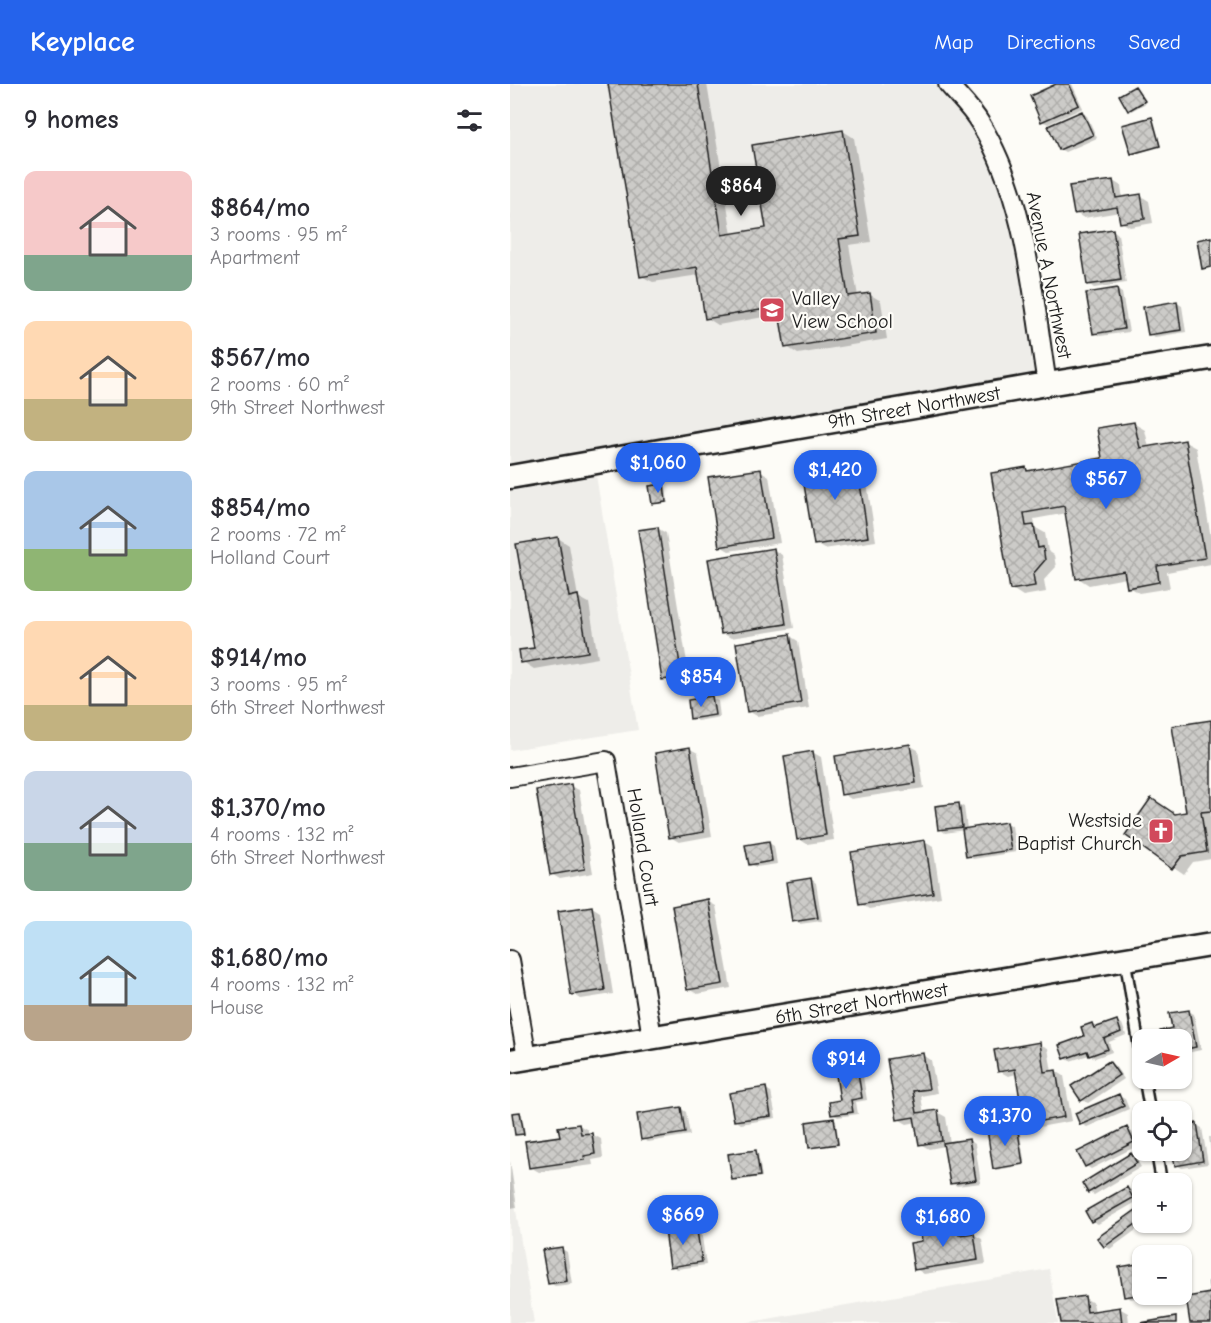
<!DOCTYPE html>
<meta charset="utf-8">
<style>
body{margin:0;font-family:"Comic Neue",sans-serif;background:#f2f2f3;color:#2b2b33;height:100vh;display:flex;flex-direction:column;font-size:22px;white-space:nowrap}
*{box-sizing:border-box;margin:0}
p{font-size:20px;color:#7c7c81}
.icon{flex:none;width:33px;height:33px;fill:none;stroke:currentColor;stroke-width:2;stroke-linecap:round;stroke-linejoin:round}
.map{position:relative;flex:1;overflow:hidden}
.details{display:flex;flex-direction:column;background:#fff;width:510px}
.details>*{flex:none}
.needle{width:39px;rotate:81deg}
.buttons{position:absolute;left:622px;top:945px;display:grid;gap:12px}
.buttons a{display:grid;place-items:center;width:60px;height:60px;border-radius:12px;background:#fff;box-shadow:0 2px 4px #0004;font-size:30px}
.price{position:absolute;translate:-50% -51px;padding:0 14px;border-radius:21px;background:#2563eb;color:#fff;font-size:20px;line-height:39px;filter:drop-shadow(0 2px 3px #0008)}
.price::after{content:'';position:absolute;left:50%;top:36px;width:18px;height:14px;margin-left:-9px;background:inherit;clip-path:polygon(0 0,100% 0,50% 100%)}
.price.on{background:#222;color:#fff}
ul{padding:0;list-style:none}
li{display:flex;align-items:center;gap:18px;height:150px;padding:0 24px}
li span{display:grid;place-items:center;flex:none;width:168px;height:120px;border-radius:12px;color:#555}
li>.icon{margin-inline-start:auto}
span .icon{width:72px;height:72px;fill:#fffc;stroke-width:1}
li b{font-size:26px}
h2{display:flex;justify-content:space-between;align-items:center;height:72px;padding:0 24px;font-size:26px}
header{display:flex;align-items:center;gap:36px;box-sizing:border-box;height:84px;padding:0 30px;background:#2563eb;color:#fff}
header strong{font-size:28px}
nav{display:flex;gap:33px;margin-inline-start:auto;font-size:21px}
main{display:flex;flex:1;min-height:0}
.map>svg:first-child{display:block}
</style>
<header>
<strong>Keyplace</strong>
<nav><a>Map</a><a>Directions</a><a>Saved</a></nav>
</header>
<main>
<section class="details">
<h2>9 homes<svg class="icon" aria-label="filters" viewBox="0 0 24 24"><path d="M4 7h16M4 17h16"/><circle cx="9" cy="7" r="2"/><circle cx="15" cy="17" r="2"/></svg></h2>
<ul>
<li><span style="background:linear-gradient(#f6c9c9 70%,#7fa58c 0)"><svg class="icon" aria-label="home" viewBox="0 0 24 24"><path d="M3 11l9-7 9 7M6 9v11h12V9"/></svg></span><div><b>$864/mo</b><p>3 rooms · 95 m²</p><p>Apartment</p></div></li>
<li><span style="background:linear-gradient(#ffd9b3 65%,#c2b280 0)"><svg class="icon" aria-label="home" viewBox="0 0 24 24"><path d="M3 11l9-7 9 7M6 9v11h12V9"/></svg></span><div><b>$567/mo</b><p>2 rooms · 60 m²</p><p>9th Street Northwest</p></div></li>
<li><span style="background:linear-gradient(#a9c7e8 65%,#8fb573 0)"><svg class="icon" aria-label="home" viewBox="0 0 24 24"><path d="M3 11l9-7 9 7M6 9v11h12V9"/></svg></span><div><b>$854/mo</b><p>2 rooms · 72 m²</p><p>Holland Court</p></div></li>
<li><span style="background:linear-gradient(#ffd9b3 70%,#c2b280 0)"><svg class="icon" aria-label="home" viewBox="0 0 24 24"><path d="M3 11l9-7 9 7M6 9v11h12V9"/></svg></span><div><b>$914/mo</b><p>3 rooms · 95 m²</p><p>6th Street Northwest</p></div></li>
<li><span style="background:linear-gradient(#c9d6e8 60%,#7fa58c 0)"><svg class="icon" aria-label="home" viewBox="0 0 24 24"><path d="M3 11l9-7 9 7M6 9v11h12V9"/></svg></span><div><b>$1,370/mo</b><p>4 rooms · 132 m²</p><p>6th Street Northwest</p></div></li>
<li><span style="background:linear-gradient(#bfe0f5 70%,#b9a48a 0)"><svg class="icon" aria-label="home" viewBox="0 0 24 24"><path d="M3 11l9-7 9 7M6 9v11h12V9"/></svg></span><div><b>$1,680/mo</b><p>4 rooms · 132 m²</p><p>House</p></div></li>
</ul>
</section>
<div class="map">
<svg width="701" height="1239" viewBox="0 0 701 1239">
<defs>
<pattern id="building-cross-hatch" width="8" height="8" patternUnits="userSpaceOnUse" patternTransform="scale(1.5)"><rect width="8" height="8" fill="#cccbc8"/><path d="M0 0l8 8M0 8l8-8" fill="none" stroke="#afaeab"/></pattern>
</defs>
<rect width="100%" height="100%" fill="#fdfcf7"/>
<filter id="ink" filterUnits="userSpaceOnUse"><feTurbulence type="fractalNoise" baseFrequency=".0167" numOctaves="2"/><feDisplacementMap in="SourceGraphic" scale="12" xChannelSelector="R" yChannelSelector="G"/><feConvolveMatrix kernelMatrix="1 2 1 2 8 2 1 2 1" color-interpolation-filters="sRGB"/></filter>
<g filter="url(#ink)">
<path fill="#eeede9" d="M 0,0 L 438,0 L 470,38 L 513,152 L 537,300 L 84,379 L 128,646 L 0,666 Z
M 0,1089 L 24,1239 L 0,1239 Z
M 539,1185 L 548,1239 L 235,1239 Z"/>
<path fill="#0003" d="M 100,0 L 197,0 L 222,151 L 257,146 L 333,47 L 344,54 L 361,158 L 339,161 L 348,212 L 359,210 L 371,217 L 377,255 L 288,270 L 277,263 L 271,230 L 208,241 L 197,234 L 189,191 L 143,198 L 131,192 Z
M 550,0 L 562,0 L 573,24 L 538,40 L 532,37 Z
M 625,4 L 636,19 L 621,27 L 619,26 Z
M 572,29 L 577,32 L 587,54 L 555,68 L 550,65 Z
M 642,34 L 644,36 L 651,63 L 624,70 L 622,69 Z
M 603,97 L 611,102 L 613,115 L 631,112 L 639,117 L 643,139 L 620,143 L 611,138 L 610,128 L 574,134 L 565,129 Z
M 603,146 L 608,150 L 616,199 L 584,204 L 578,200 Z
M 607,206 L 612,209 L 619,248 L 590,252 L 584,249 Z
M 667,219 L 672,222 L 676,248 L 645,253 L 639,250 Z
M 623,339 L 635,346 L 639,364 L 675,358 L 686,364 L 701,454 L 701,480 L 657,488 L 660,504 L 629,509 L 618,503 L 616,494 L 579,501 L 568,494 L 557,429 L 524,435 L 526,444 L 535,449 L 538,467 L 544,471 L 546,483 L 534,496 L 536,508 L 513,512 L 502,505 L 516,384 L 521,388 L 594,376 Z
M 346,375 L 354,380 L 366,457 L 314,465 L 305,460 Z
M 251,387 L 259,392 L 270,459 L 219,467 L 210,462 Z
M 154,401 L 156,403 L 158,419 L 145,420 L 143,419 Z
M 147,444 L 156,449 L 180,597 L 162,600 L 154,595 Z
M 48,454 L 59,461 L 68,513 L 79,519 L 88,574 L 24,585 L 13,578 L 25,565 Z
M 264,466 L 272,471 L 284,544 L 221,554 L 212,549 Z
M 280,552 L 288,557 L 299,624 L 247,632 L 238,627 Z
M 202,614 L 208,617 L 210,633 L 187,637 L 182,634 Z
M 701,638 L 701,775 L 683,778 L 674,790 L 617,751 L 666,732 L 678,730 L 664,643 Z
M 399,661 L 408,666 L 414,704 L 341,715 L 333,710 Z
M 180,665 L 188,669 L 202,752 L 169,758 L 160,753 Z
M 302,668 L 311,673 L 324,756 L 297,760 L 289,755 Z
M 60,702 L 69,706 L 83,789 L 50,795 L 41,790 Z
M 448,720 L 454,723 L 457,745 L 496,739 L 502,742 L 506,768 L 463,775 L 458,772 L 454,746 L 435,749 L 430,745 Z
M 415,757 L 423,762 L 431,813 L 359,825 L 351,820 Z
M 259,759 L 264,762 L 267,780 L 246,783 L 240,780 Z
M 301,795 L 306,799 L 312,837 L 289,840 L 284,837 Z
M 197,817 L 206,822 L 221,904 L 187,910 L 178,905 Z
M 82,823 L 90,828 L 103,910 L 71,915 L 63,910 Z
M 678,927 L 684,930 L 691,966 L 672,970 L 672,956 L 664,946 Z
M 607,937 L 612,940 L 616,951 L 599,958 L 602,968 L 585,974 L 579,971 L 560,977 L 555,974 L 576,953 L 582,941 L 587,944 Z
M 529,960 L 538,964 L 542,988 L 546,987 L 554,992 L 562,1037 L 524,1044 L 515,1039 L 507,990 L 498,992 L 489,987 Z
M 413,971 L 421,976 L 427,1009 L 411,1012 L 414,1030 L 427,1028 L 436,1033 L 440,1059 L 459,1056 L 465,1060 L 471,1099 L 447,1102 L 441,1099 L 435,1062 L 419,1065 L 410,1060 L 407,1038 L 397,1040 L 388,1035 Z
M 599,978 L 605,982 L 614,995 L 578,1019 L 572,1016 Z
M 347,983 L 352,987 L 357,1016 L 346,1018 L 348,1030 L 328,1033 L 322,1030 L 332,1017 Z
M 256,1005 L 261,1008 L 266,1034 L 231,1040 L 225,1036 Z
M 609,1012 L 615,1015 L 619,1025 L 577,1043 L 571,1040 Z
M 170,1024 L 176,1028 L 180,1051 L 138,1058 L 132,1055 Z
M 10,1029 L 12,1030 L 15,1050 L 9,1051 L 7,1050 Z
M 324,1036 L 326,1037 L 329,1061 L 303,1064 L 301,1063 Z
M 69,1041 L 78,1046 L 78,1051 L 82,1050 L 91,1055 L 93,1074 L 82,1076 L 83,1081 L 29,1088 L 20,1083 L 51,1054 Z
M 687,1041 L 692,1044 L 698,1080 L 672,1084 L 666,1081 L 672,1066 L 672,1043 Z
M 507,1042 L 509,1044 L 515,1081 L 486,1086 L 484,1084 Z
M 617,1045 L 622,1048 L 629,1061 L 581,1085 L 576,1082 Z
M 699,1053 L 701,1053 L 701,1068 Z
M 245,1068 L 248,1069 L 252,1093 L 225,1097 L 223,1095 Z
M 621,1071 L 626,1074 L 631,1083 L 584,1111 L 579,1108 Z
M 0,1077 L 7,1123 L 0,1124 Z
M 617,1104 L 623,1107 L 628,1117 L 588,1140 L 582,1137 Z
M 630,1125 L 633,1127 L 633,1138 L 637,1138 L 600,1165 L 595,1162 Z
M 447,1142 L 455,1147 L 456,1151 L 463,1150 L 472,1155 L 476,1180 L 414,1190 L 406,1185 L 413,1158 Z
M 185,1143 L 191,1146 L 196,1181 L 167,1185 L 162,1182 Z
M 52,1165 L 57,1168 L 62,1200 L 45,1202 L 39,1199 Z
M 633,1181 L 633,1210 L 648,1210 L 621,1215 L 615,1212 Z
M 672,1184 L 676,1206 L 672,1207 Z
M 575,1214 L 583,1219 L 585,1228 L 609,1224 L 618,1229 L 619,1239 L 552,1239 Z"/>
<path fill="url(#building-cross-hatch)" stroke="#1c1c1c" stroke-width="1.5" d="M 98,0 L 188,0 L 212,151 L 256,144 L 242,61 L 333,46 L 350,152 L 329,155 L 338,212 L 360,209 L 366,249 L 275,264 L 268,223 L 195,235 L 187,183 L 130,193 Z
M 546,0 L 559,0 L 569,21 L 531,38 L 520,12 Z
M 625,2 L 635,17 L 618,27 L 609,11 Z
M 572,27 L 583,51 L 549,66 L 538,42 Z
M 642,33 L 650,62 L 621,70 L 612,41 Z
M 603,96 L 606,114 L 631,110 L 635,135 L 610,139 L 607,123 L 564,130 L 559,102 Z
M 603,145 L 611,196 L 577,201 L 569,150 Z
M 701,153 L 701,183 L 692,185 L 687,156 Z
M 607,204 L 614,245 L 583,250 L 576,209 Z
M 667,217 L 671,246 L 638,251 L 633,223 Z
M 624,338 L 630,364 L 675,356 L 695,474 L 647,482 L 649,498 L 617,504 L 614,487 L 566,495 L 554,422 L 514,429 L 516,442 L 524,441 L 528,464 L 533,463 L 535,476 L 523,490 L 525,502 L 500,506 L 481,389 L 516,383 L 517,387 L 592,374 L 587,344 Z
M 346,373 L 358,453 L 304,461 L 291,382 Z
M 251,385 L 262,454 L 209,463 L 198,393 Z
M 154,400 L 156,418 L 142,420 L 139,402 Z
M 148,443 L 172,593 L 152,596 L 128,446 Z
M 48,453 L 59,513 L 68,511 L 78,568 L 11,579 L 9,566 L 24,564 L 6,460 Z
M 264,464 L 276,540 L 211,550 L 198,475 Z
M 280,550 L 291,619 L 237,628 L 226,559 Z
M 202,612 L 205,631 L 180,635 L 178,616 Z
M 701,636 L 701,727 L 691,728 L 697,768 L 672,772 L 662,785 L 615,751 L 641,714 L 665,730 L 676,728 L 662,642 Z
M 400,660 L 406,699 L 331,711 L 325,672 Z
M 180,663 L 194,748 L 159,754 L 145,669 Z
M 303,667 L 316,751 L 287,756 L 274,672 Z
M 61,700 L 75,785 L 40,791 L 26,706 Z
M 449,719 L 452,743 L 428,746 L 425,722 Z
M 496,738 L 501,766 L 456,773 L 452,745 Z
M 415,756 L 423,809 L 349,821 L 341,768 Z
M 259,757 L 262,777 L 239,781 L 235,761 Z
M 301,794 L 308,834 L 282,838 L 276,798 Z
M 198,815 L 213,900 L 177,906 L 162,822 Z
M 82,822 L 95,906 L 61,911 L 48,827 Z
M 679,926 L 686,963 L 672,966 L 672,956 L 652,956 L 650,947 L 662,944 L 659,929 Z
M 607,936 L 611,948 L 594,955 L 598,965 L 579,972 L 577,967 L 554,975 L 549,961 L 574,952 L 571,943 L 582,939 L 584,944 Z
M 530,958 L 534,988 L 546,986 L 554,1033 L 514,1040 L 505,985 L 488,988 L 484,966 Z
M 413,969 L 419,1005 L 403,1007 L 407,1029 L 428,1026 L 432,1057 L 409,1061 L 404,1033 L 387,1036 L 377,975 Z
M 599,977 L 609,991 L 571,1017 L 561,1002 Z
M 347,982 L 352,1014 L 341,1016 L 343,1028 L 321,1031 L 319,1018 L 330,1016 L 325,985 Z
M 256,1003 L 261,1032 L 224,1037 L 219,1009 Z
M 609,1010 L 614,1022 L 570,1041 L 565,1029 Z
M 171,1023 L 175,1049 L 131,1056 L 127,1030 Z
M 10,1028 L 14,1050 L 5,1051 L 2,1029 Z
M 324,1034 L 328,1060 L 299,1064 L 296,1038 Z
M 687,1039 L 693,1077 L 665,1082 L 662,1066 L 672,1066 L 672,1042 Z
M 69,1040 L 71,1050 L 82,1049 L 85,1070 L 74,1072 L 75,1076 L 19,1084 L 15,1057 L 50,1052 L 48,1043 Z
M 507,1041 L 513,1080 L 483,1085 L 477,1045 Z
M 617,1043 L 624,1058 L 575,1083 L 567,1068 Z
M 459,1055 L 466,1096 L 440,1100 L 433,1059 Z
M 246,1066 L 250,1092 L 222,1096 L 218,1070 Z
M 621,1069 L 627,1079 L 578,1109 L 572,1099 Z
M 617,1103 L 623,1114 L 581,1138 L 575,1127 Z
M 630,1123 L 633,1127 L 633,1135 L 594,1163 L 587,1154 Z
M 447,1140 L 449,1151 L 464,1149 L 468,1176 L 404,1186 L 400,1159 L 412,1157 L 410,1146 Z
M 186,1141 L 192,1178 L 160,1183 L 155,1146 Z
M 52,1163 L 57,1197 L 38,1200 L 32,1166 Z
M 633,1179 L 633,1210 L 614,1213 L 609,1183 Z
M 699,1198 L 701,1198 L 701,1239 L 680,1239 L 676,1213 L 700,1209 Z
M 575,1212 L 577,1228 L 610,1223 L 612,1239 L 551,1239 L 547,1216 Z
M 666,1233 L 666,1239 L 630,1239 Z"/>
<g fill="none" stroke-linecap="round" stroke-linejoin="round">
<g stroke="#1c1c1c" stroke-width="14">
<path id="service" d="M 615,875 L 633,986
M 634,994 L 640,1028
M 646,1066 L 652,1100"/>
</g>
<g stroke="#1c1c1c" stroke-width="22">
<path id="minor" d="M 438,0 C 449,13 462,25 470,39 C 517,115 523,214 537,300
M 0,693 L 96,677 L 142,953
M 0,876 L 17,974"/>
</g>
<g stroke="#1c1c1c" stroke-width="27">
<g id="tertiary">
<path id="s1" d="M 0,393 L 537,300 L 701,274"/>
<path id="s2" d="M 0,977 L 701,861"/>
</g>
</g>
<use href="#service" stroke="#fdfcf7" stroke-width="9"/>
<use href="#minor" stroke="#fdfcf7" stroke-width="18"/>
<use href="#tertiary" stroke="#fdfcf7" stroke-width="22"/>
</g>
</g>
<defs>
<g id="school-square" transform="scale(1.35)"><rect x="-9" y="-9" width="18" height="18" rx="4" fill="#d1495b" stroke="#fdfcf7"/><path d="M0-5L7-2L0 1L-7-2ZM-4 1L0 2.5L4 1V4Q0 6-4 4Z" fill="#fff"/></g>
<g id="church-square" transform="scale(1.35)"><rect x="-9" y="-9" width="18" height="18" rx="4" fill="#d1495b" stroke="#fdfcf7"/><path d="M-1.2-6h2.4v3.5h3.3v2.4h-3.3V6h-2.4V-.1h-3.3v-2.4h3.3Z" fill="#fff"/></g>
</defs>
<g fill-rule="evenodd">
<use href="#school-square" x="262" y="226"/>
<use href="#church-square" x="651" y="747"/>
</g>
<g text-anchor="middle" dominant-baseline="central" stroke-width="4.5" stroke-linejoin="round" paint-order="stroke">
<g font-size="20" fill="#1c1c1c" stroke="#fdfcf7">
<text transform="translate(539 191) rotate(79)">Avenue A Northwest</text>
<text stroke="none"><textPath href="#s1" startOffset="410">9th Street Northwest</textPath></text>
<text transform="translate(133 763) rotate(81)">Holland Court</text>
<text stroke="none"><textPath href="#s2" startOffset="356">6th Street Northwest</textPath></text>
</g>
<g font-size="20" fill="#1c1c1c" stroke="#fdfcf7" text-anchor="start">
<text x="282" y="214">Valley<tspan x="282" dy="23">View School</tspan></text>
<text x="632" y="736" text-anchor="end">Westside<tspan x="632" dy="23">Baptist Church</tspan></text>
</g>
</g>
</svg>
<div class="buttons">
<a><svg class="needle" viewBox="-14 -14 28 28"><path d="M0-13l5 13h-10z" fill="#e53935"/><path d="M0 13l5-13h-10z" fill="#7c7c81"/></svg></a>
<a><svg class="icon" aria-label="locate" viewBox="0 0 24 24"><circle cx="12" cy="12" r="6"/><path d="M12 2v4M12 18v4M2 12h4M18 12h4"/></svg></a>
<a>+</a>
<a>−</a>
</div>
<b class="price on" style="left:231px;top:133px">$864</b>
<b class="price" style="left:148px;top:410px">$1,060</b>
<b class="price" style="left:325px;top:417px">$1,420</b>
<b class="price" style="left:596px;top:426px">$567</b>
<b class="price" style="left:191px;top:624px">$854</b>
<b class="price" style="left:336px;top:1006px">$914</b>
<b class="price" style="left:495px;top:1063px">$1,370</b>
<b class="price" style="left:173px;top:1162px">$669</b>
<b class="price" style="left:433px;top:1164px">$1,680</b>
</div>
</main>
